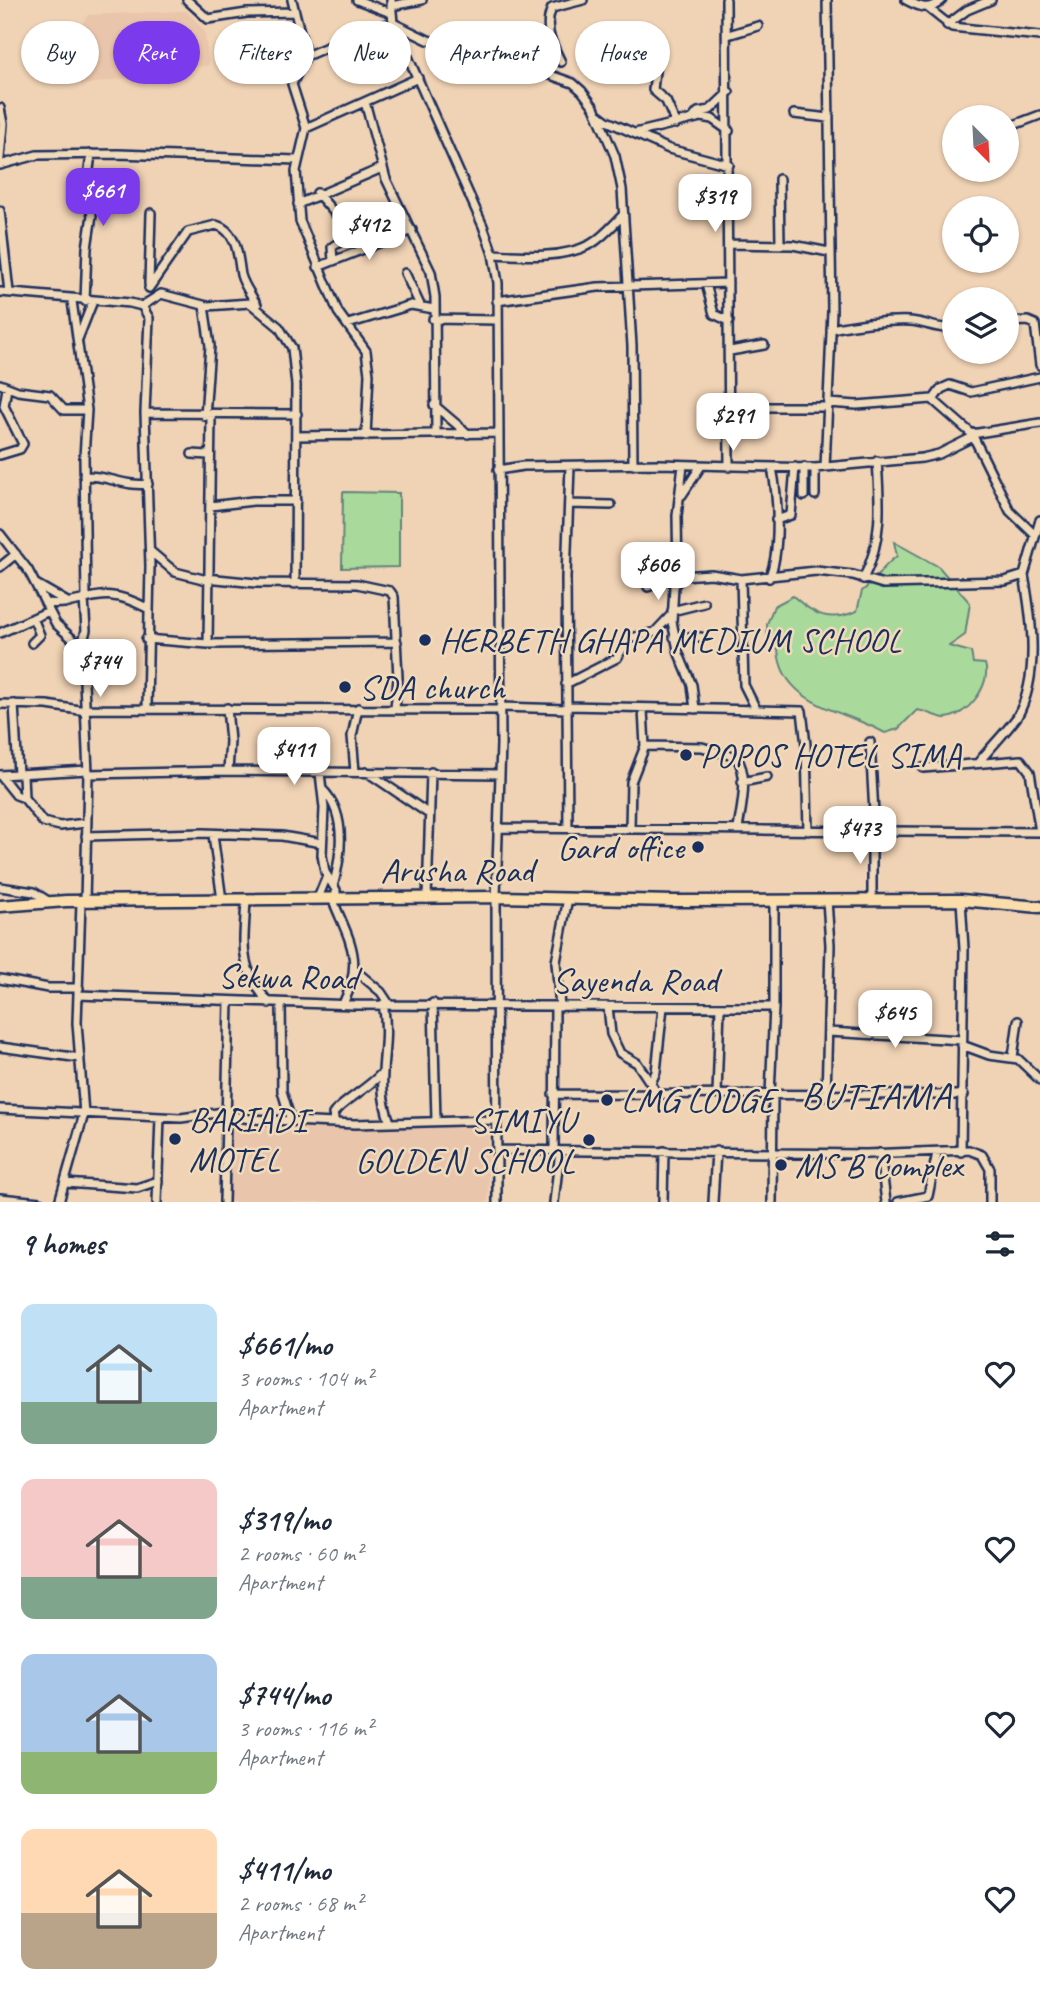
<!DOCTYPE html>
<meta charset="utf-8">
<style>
body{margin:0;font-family:Caveat,sans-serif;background:#f6f6f7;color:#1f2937;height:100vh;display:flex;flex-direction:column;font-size:26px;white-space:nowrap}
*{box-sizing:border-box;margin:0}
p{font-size:23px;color:#747a83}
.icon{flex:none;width:38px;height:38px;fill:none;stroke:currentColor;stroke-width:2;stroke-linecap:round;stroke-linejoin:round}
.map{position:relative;height:1202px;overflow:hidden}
.details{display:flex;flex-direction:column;background:#fff;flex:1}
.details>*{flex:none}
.guide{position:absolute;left:21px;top:21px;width:999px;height:63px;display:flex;gap:14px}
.needle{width:46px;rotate:156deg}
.controls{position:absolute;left:942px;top:105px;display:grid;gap:14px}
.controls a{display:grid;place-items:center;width:77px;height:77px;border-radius:50%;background:#fff;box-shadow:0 2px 5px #0004;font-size:35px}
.price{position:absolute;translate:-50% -60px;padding:0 16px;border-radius:14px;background:#fff;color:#222;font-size:23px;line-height:46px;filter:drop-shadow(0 2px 4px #0008)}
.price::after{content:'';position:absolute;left:50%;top:42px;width:21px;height:16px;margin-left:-10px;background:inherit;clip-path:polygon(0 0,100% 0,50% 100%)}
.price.selected{background:#7c3aed;color:#fff}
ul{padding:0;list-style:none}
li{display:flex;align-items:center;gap:21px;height:175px;padding:0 21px}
li span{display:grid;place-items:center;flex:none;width:196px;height:140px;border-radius:14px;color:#555}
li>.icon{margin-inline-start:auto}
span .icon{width:84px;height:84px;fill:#fffc;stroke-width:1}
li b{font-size:30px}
h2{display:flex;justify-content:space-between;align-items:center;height:84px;padding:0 21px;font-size:30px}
.pill{padding:0 24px;border-radius:32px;background:#fff;box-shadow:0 2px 5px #0004;font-size:24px;line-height:63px}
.pill.selected{background:#7c3aed;color:#fff}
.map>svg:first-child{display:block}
</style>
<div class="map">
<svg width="1040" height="1202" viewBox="0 0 1040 1202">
<rect width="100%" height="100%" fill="#f0d2b4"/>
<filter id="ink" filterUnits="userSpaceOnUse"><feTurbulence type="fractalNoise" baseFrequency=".0143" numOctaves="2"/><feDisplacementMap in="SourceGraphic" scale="14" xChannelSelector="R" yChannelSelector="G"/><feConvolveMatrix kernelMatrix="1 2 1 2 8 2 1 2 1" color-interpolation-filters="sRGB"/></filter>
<g filter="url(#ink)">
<path fill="#e9c5ab" d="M 186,11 L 204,30 L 209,65 L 81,85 L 80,27 L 88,15 Z
M 230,1126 L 489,1126 L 488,1202 L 230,1202 Z"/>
<path fill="#a9da9b" stroke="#62847c" stroke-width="2" d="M 343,492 L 399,493 L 399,567 L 342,568 Z
M 894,542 L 939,567 L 970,603 L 965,635 L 949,646 L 971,652 L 973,663 L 985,664 C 992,684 967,718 944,718 C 937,717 925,711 917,710 L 898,729 L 885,733 C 848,711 781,706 778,649 L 768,645 L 767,624 L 774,606 L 793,596 C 814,615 830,623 857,611 L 862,591 C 876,581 882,566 897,556 Z"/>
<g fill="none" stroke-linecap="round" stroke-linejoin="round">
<g stroke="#1b2f5e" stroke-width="12">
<path id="minor" d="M 187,0 L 208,19 L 247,13 L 295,12
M 292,0 L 306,56
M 357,0 L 391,13
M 391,0 L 393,23 L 483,226 L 493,254 L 498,283 L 501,744 L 496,897 L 497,1202
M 726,0 L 729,467
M 906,0 C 919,7 930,12 942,0
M 391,6 L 422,0
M 928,8 L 952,27 L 1040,36
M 947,25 L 967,10 L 991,0
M 728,35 L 758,26
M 561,62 C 552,43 543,28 552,8 L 583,0
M 656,62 L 653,90 L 666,101 L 676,124
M 365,102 L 386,179 L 431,272 L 435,297 L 436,434
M 0,108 L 3,124 L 0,158
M 794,114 L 829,118
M 599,115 L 607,121 L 669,149 L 729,165
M 693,118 L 698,112 L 710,110 L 729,92
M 306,128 L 418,78
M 1006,128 L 1040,115
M 635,133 L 701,117 L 712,119 L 729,131
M 0,165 L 37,155 L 118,154 L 297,160
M 779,179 L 780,244
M 317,193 L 339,218 L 351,226 L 366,248
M 298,204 L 382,168
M 0,211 L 9,292
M 729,244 L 793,245 L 829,252
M 493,254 C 523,256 563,259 591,244 C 603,237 613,225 623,215
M 333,261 L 332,247 L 355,232
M 318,267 L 412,230
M 405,273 L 420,305
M 149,284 L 151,213
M 706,284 L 714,314 L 729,321
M 149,288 L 188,232 L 216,225 C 238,231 238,258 241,275 C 244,286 252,296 257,305
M 0,292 L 130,303 L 142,306 L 149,318 L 145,413 L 150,566 L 147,707
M 72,301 L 87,410 L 84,457 L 86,598
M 85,301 L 87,248 L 92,215 L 86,193 L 91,154
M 497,301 L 598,287 L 728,283
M 142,306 L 161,294 L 207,306 L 250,303 L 279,327 L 292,348 L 296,385 L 295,584
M 204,306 L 210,346 L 205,416
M 433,319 L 497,320
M 1006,322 L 1028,321 L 1035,324 L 1040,365
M 348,324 L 411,305 L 434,309
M 831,329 C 857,324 883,320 910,321 C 926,322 937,330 954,328
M 78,339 L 93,301
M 730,351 L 764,345
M 0,384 L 18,391 L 50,395 L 64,410 L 87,410
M 933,400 L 941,389 L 950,385 L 971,392 L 1040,377
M 828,403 L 857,405 L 932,399 L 972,434 L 1010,511 L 1035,535
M 434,405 L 468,434
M 731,407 L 828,407
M 145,413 L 297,414
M 972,434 L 1040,423
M 297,436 L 498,433
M 366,436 L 369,374 L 366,351 L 338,312 L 300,221 L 296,171 L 306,128 L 292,84 L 306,56 L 374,27 L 393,23 L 428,40 L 525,66 L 573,83 L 582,91 L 594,107 L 615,156 L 622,189 L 632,346 L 633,465
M 192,454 L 208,455
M 0,455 L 20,449 L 23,444 L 4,406 L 7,388
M 825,467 L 832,311 L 827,0
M 498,470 L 523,466 L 659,464 L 815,468 L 922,458 L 939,454 L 973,437
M 84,476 C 107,475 125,487 148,484
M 682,495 L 701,466
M 815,495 L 815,468
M 804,496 L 804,467
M 569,504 L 611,505
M 210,506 L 253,501 L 296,501
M 776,520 L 791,515 L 795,467
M 0,534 L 28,570 L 56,624 L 77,643 L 83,657 L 88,774 L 85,902
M 150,551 L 175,572 L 207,580
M 0,567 L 16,554
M 207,578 L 256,583 L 357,584 L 390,591 L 394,597 L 398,678 L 395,708
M 769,578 C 781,552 778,496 772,468
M 678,579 L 677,516 L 683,465
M 741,579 L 744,685 L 756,709
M 863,579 C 883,541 880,503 877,461
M 36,584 L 69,603
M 648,587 L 678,575
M 45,603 C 92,607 96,581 147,608
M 672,611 L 704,603
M 0,633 L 49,611
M 674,637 L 701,637
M 146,639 L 208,644 L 397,642
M 32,643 L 40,635 L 33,618
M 208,644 L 211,416
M 81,649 L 86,630 L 84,599
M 566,684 L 617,658 L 628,639 L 655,632 L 672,614
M 0,704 L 47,705 L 86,711
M 14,704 L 18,774
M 567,706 L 802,711 L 806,745 L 808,831
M 500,707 L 567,709
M 227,708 L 230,741 L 228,771
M 86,709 L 500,710
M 695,709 L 692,685 L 679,654 L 672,622 L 674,586 L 682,576 L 711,574 L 741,579 L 816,571 L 853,575 L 883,584 L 1005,581 L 1024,575 L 1040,520
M 870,742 L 875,831
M 645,746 L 702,747 L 736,757 C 750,775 741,808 738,829
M 978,763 C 990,748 1005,733 1017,717 C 1040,676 1032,620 1024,575
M 923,768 L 1021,760 L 1030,772 L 1040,832
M 355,772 L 352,736 L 358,708
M 367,772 L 429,814
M 320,773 L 324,808 L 322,855 L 325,872 L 336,890 L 336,898
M 23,774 L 24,798 L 43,822 L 60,826 L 86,823
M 88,774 L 228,771 L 500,774
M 0,775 L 88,770
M 0,775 L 16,795 L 24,798
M 742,782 L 767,777
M 322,789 C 346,812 342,852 334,883
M 498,828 L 1040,832
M 568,828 L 566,578 L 570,466
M 630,828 L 631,782 L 645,746 L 643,710
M 872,831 L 872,900
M 213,835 L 222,900
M 86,836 L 203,833 L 282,836 L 322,843
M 0,887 L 34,892 L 48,901
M 318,898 L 327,876
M 332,898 C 349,941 365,959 343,1004
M 246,899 C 244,946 237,965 269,1003
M 427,899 L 431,772
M 356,971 L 381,992 L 389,1004
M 0,979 L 48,988 L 79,988
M 78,995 L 354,1005 L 774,1007
M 281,1003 L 282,1091 L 291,1121
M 433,1003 L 436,1121
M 383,1004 C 392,1049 373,1079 390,1122
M 560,1007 L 556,962 L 568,898
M 608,1007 L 611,1034 L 620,1053 L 637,1063 L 657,1093
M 829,1032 L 962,1040
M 962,1045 L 989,1055 L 1018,1059 L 1040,1080
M 0,1047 L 80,1058
M 1013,1057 L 1018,1021
M 651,1083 L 656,1072 L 663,1007
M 553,1094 L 964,1095
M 717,1094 L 720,1007
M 770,1094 L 774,1007 L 774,900
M 826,1096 L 830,945 L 827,900
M 0,1109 L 181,1118 L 224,1112
M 224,1114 L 250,1119 L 355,1124 L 496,1120
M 335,1123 L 333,1114 C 342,1102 367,1089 381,1074
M 497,1150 L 866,1154 L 969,1150 L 982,1155 L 990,1169 L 990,1202
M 554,1151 L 555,1007
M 961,1152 L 964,949 L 961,900
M 880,1153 L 886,1202
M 65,1183 L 137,1188 L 158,1181
M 0,1198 L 40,1202
M 59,1202 L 84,1114 L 77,1023 L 81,902
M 157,1202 L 160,1117
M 224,1202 L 229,1002
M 554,1202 L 560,1151
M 663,1202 L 664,1151
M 713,1202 L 716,1151
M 772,1202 L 773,1094
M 898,1202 L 928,1196 L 937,1153"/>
</g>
<g stroke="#1b2f5e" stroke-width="15">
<path id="major" d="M 0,906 L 66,901 L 496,897 L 674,901 L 961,900 L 1040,907"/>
</g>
<use href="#minor" stroke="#f1dab9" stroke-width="7"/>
<use href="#major" stroke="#fbddab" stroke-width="10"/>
</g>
</g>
<g fill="#1b2f5e" stroke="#f1dab9" stroke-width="2.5">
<circle cx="425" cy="640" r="7"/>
<circle cx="345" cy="687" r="7"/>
<circle cx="686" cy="755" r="7"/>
<circle cx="698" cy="847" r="7"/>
<circle cx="607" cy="1100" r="7"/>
<circle cx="175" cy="1139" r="7"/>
<circle cx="589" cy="1140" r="7"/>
<circle cx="781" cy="1165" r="7"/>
</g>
<g text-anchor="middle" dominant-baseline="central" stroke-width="5" stroke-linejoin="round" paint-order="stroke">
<g font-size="35" fill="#1b2f5e" stroke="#f1dab9" text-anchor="start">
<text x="439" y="640">HERBETH GHAPA MEDIUM SCHOOL</text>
<text x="359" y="687">SDA church</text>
<text x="700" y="755">POPOS HOTEL SIMA</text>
<text x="684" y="847" text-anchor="end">Gard office</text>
<text x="621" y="1100">LMG LODGE</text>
<text x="189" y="1119">BARIADI<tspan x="189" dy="40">MOTEL</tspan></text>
<text x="575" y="1120" text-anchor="end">SIMIYU<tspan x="575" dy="40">GOLDEN SCHOOL</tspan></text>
<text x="795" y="1165">MS B Complex</text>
</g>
<g font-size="35" fill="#1b2f5e" stroke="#f1dab9">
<text x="457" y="870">Arusha Road</text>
<text transform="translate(288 977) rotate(1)">Sekwa Road</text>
<text x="635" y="980">Sayenda Road</text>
</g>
<g font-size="38" letter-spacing="2" fill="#1b2f5e" stroke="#f1dab9">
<text x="877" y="1095">BUTIAMA</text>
</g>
</g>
</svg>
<div class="controls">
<a><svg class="needle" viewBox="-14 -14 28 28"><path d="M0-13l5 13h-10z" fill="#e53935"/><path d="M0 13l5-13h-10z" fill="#747a83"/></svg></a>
<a><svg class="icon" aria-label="locate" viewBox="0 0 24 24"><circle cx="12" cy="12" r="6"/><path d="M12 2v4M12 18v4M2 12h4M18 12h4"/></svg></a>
<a><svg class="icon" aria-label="layers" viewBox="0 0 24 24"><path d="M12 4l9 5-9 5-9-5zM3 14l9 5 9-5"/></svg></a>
</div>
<b class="price selected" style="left:103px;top:228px">$661</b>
<b class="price" style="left:715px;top:234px">$319</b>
<b class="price" style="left:369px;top:262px">$412</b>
<b class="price" style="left:733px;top:453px">$291</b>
<b class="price" style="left:658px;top:602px">$606</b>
<b class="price" style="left:100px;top:699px">$744</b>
<b class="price" style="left:294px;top:787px">$411</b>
<b class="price" style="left:860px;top:866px">$473</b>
<b class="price" style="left:895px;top:1050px">$645</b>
<div class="guide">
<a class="pill">Buy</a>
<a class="pill selected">Rent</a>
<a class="pill">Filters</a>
<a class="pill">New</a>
<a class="pill">Apartment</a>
<a class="pill">House</a>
</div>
</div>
<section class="details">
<h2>9 homes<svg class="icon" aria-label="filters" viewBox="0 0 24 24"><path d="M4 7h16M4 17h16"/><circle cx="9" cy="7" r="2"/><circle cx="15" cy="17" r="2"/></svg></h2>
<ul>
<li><span style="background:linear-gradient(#bfe0f5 70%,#7fa58c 0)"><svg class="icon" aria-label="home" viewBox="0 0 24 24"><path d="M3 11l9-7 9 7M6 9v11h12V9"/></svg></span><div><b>$661/mo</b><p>3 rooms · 104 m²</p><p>Apartment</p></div><svg class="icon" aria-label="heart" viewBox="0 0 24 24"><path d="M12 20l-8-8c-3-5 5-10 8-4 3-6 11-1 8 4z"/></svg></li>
<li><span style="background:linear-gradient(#f6c9c9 70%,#7fa58c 0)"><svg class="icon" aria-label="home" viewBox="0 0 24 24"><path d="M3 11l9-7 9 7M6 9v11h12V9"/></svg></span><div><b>$319/mo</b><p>2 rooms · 60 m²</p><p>Apartment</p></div><svg class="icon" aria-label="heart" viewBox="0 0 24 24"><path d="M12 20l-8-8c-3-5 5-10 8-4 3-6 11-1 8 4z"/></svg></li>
<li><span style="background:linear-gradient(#a9c7e8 70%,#8fb573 0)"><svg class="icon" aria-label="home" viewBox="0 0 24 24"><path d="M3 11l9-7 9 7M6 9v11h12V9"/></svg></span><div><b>$744/mo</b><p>3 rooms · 116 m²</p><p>Apartment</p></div><svg class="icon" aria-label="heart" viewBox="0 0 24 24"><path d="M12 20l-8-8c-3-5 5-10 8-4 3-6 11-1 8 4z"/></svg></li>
<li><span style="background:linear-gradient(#ffd9b3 60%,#b9a48a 0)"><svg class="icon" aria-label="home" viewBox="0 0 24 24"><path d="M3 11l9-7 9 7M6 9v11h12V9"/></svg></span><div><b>$411/mo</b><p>2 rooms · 68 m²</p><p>Apartment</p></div><svg class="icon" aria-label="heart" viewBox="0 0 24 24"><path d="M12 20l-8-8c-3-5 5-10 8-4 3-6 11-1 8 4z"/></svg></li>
</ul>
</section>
